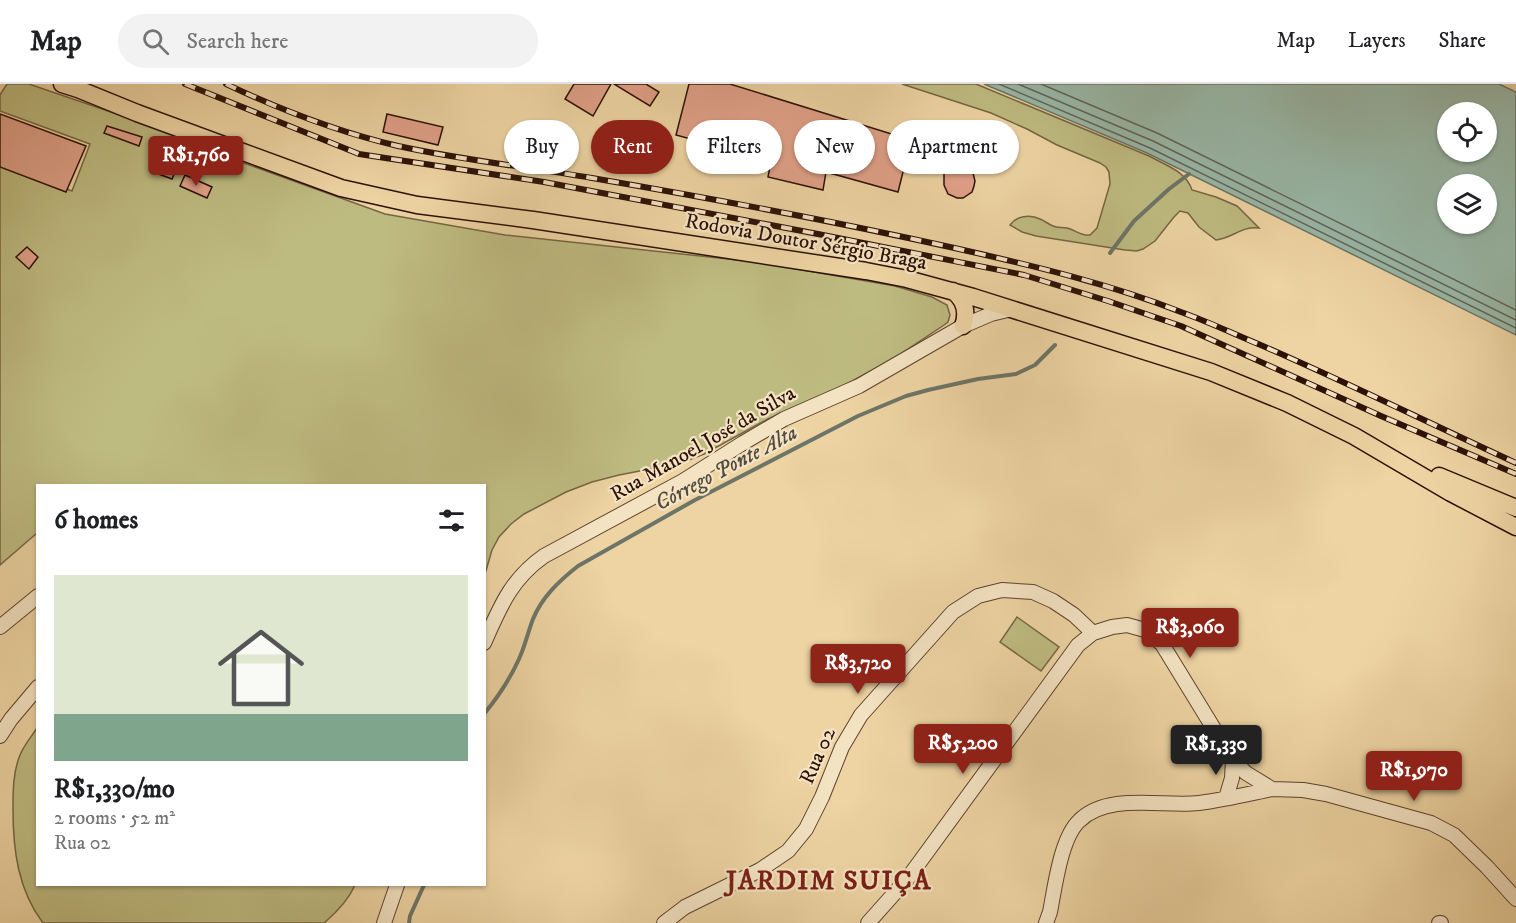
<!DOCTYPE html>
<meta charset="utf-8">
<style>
body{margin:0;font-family:"IM FELL DW Pica",serif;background:#f2f2f2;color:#202124;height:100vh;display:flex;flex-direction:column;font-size:22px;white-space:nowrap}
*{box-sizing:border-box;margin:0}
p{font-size:20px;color:#757577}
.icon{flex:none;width:33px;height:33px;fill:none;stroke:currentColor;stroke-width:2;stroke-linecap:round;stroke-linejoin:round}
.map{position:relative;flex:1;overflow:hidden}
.panel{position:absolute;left:36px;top:400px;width:450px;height:402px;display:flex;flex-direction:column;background:#fff;border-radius:0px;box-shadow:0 2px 4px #0004}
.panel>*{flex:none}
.hud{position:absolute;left:504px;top:36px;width:570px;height:54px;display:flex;gap:12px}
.fabs{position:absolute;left:1437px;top:18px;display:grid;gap:12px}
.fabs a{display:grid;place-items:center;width:60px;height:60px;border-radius:50%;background:#fff;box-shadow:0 2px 4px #0004;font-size:30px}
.price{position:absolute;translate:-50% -51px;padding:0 14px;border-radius:6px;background:#8f2418;color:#fff;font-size:20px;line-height:39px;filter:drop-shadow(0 2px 3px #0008)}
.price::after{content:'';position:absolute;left:50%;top:36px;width:18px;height:14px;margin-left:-9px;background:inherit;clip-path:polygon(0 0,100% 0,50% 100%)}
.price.selected{background:#222;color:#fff}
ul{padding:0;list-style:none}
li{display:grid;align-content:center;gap:12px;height:318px;padding:0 18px}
li span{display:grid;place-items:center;height:186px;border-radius:0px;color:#555}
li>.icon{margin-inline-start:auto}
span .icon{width:108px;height:108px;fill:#fffc;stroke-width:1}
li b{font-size:26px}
h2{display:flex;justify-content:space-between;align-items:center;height:72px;padding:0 18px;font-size:26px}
.tag{padding:0 21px;border-radius:27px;background:#fff;box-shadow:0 2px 4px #0004;font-size:21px;line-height:54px}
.tag.selected{background:#8f2418;color:#fff}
header{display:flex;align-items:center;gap:36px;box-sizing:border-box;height:84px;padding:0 30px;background:#fff;border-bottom:2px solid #e0e0e0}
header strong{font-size:28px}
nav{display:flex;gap:33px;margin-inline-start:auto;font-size:21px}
.search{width:420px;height:54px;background:#f2f2f2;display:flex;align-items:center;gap:15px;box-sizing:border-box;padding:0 21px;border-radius:33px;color:#757577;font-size:22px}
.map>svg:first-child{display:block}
</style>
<header>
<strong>Map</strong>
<div class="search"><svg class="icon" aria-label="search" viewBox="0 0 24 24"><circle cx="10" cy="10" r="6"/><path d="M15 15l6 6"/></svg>Search here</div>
<nav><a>Map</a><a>Layers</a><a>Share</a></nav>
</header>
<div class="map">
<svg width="1516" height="839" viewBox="0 0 1516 839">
<rect width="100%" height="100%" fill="#eed4a3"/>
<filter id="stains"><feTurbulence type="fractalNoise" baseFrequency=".00333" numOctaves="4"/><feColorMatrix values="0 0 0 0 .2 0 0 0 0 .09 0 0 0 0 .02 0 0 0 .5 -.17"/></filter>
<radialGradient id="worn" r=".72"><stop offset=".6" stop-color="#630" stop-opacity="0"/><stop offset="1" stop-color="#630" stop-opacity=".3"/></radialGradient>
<path fill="#bebb81" stroke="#756644" stroke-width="1.5" d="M 7,0 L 29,0 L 143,39 L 244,79 L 385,130 L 505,151 L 756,178 L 895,202 L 932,213 L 947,221 L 950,231 L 948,238 L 944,241 L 890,277 L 839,304 L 768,335 L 704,370 L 681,379 L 619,391 L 592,398 L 566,408 L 524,430 L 511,440 L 499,453 L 492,466 L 485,490 L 484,402 L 38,402 L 37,449 L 0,481 L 0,80 L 72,107 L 90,60 L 0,27 L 0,11 Z
M 902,0 L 976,0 L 1149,72 C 1165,81 1186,87 1192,106 L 1216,113 L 1237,122 L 1259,144 C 1241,142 1233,154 1216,156 L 1199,143 L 1188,129 L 1180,127 L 1174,133 L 1155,157 L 1143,165 L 1137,167 L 1125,166 L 1036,152 L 1022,148 L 1010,141 C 1016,132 1030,130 1040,135 C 1045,137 1048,140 1053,142 C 1057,144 1062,143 1067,144 C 1076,146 1080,152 1090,151 L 1097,144 L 1110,100 L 1109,88 L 1106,83 L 1100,79 L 1057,61 L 1027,45 L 991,29 Z
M 1017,533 L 1059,563 L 1041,587 L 1000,558 Z
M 37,644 L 38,801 L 355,801 C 348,817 337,828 324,839 L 43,839 C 18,806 13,766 13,725 C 13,707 13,688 20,671 C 24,661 32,652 37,644 Z"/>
<path fill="#99b8a8" stroke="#6d7568" stroke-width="1.5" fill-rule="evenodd" d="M 984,0 L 1499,0 L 1516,8 L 1516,251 L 1147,69 ZM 1448,28 L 1486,28 L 1486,68 L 1448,68 ZM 1448,100 L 1486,100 L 1486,140 L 1448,140 Z"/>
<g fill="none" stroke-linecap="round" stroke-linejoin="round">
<path stroke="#626458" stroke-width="1.5" d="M 999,0 L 1150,64 L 1516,244
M 1018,0 L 1153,57 L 1516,236
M 1041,0 L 1157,49 L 1516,226"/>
<path stroke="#6d7568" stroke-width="4" d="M 1110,169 L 1134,137 L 1169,105 L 1189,90
M 484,630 C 498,613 510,595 519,575 C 525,562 528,548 533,535 C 542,513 559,497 578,482 L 695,416 L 858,332 L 906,312 L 928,306 L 978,295 L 1016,290 L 1035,281 L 1055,261
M 409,839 L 410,832 L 424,801"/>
</g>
<path fill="#e1a189" stroke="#2c1107" stroke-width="1.5" d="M 574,0 L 611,0 L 593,32 L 565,15 Z
M 614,0 L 646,0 L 659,8 L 650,22 Z
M 689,0 L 730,0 L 911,56 L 898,108 L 826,88 L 823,106 L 768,93 L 771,77 L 676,51 Z
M 0,30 L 86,62 L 66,108 L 0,83 Z
M 387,30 L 443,43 L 438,61 L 383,48 Z
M 107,42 L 142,53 L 139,62 L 104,49 Z
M 625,42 L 657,49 L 654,62 L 609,53 L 612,43 L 624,46 Z
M 978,51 L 999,55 L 992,87 L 973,83 Z
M 158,72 L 178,81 L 172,95 L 153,88 Z
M 956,80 L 962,80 L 972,85 L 975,97 L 974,102 L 972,108 L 963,114 L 957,114 L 948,110 L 944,101 L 944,90 L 947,84 Z
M 185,91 L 212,103 L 207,114 L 180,102 Z
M 27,163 L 38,173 L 29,185 L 16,173 Z"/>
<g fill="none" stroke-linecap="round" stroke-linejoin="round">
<g stroke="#5c422e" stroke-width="16">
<path id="minor" d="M 0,543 L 38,512
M 484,559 C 500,523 511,495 544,472 L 683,397 L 743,359 L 784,335 L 859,302 L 963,242 L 991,230 L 1012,225
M 0,652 L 11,635 L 38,603
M 1226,714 L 1232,694 L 1233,676
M 384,839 L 397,801
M 664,839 L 685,823 L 760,786 L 788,767 L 806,745 L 822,713 L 842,663 L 861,631 L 953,528 L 978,512 L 1002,506 L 1033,508 L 1053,517 L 1074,531 L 1093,549
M 868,839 L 908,794 L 1078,561 L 1093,549 L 1112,543 L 1127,541 L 1145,546 L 1162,560 L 1233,676 L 1246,689 L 1272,705 L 1303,706 L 1326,710 L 1431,739 L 1454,751 L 1487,783 L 1516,815
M 1046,839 L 1050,828 C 1055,802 1061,754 1079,737 C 1108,708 1162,723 1199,719 C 1223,716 1248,710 1272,705
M 1439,839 L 1441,839"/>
</g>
<g stroke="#2c1107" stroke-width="19">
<path id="major" d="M 62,0 L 78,5 L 137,29 L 341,104 L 417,121 L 533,136 L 866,187 L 907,195 L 973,213 L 1211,288 L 1287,319 L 1354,352 L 1451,409 L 1516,443
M 953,207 C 965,216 968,228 963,242
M 1439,392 L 1516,424"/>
</g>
<use href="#minor" stroke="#f4e3c3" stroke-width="14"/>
<use href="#major" stroke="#eed4a3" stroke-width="16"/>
<g stroke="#2c1107" stroke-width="6">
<path id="rail" d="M 185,0 L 359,70 L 544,98 L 818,150 L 1024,191 L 1108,217 L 1181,242 L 1381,332 L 1516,390
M 226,0 C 281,26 338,48 398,62 C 462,76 528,83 592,94 C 715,115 838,138 959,165 C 1034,182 1110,200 1181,228 C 1209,238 1236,251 1263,262 C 1348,299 1431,340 1516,379"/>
</g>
<use href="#rail" stroke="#f4e3c3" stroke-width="4" stroke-dasharray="11" stroke-linecap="butt"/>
</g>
<g text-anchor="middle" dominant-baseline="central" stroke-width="4.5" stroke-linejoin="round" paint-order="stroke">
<g font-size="21" fill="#2c1107" stroke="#f4e3c3">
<text transform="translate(806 158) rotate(10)">Rodovia Doutor Sérgio Braga</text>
<text transform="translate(703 360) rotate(-30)">Rua Manoel José da Silva</text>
<text transform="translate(818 672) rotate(-66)">Rua 02</text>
</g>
<g font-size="22" font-style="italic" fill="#524b3f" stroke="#f4e3c3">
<text transform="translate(726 384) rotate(-28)">Córrego Ponte Alta</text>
</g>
<g font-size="27" font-weight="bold" letter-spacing="1.5" fill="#7a1f14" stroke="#f4e3c3">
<text x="829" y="797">JARDIM SUIÇA</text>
</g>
</g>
<rect width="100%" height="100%" filter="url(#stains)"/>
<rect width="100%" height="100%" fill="url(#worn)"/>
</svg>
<div class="fabs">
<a><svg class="icon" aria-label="locate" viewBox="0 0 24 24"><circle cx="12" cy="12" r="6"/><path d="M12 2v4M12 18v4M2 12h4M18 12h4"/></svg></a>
<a><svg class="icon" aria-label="layers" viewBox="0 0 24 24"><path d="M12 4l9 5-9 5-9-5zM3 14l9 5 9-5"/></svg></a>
</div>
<b class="price" style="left:196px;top:103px">R$1,760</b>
<b class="price" style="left:1190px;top:575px">R$3,060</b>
<b class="price" style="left:858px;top:611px">R$3,720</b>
<b class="price" style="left:963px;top:691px">R$5,200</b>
<b class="price selected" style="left:1216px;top:692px">R$1,330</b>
<b class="price" style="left:1414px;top:718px">R$1,970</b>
<div class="hud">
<a class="tag">Buy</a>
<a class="tag selected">Rent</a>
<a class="tag">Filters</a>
<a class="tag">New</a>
<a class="tag">Apartment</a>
</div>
<section class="panel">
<h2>6 homes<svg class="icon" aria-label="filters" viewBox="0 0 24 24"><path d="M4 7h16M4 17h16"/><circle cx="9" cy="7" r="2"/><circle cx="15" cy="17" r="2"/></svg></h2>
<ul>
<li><span style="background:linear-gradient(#dfe7d0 75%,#7fa58c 0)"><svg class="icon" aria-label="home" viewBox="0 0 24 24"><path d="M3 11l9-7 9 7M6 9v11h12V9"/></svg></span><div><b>R$1,330/mo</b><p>2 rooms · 52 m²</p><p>Rua 02</p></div></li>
</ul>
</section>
</div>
